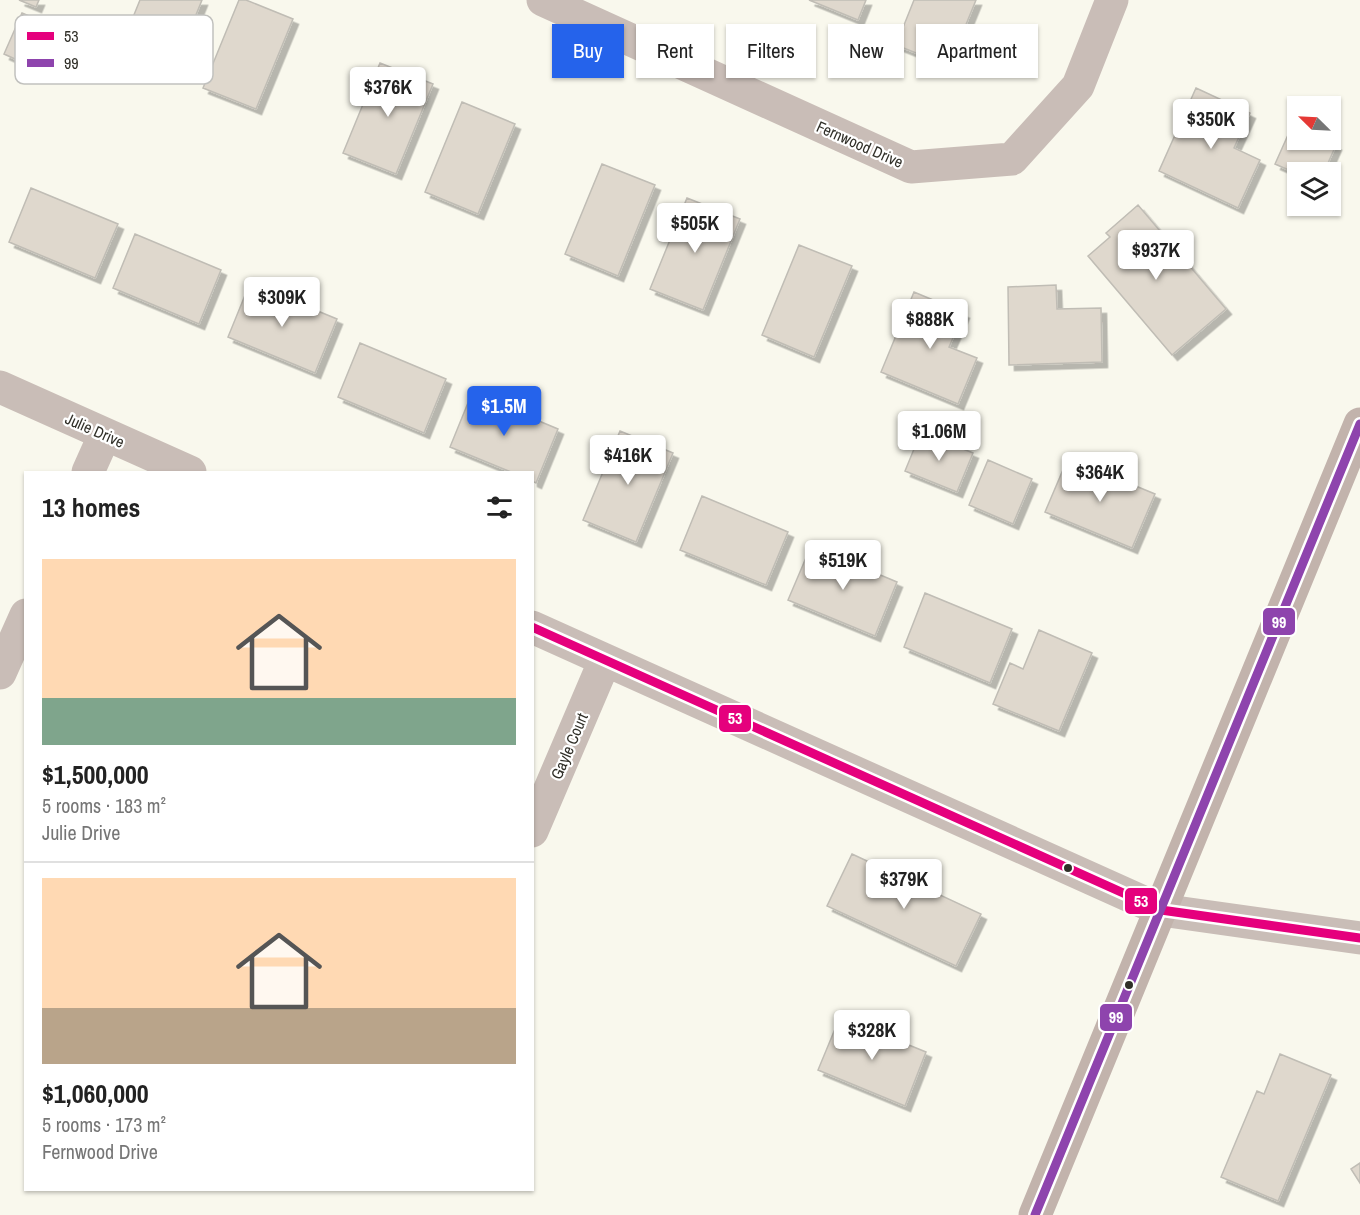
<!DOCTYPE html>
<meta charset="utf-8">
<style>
body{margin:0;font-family:"Archivo Narrow",sans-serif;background:#f6f6f6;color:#222;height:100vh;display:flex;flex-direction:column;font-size:22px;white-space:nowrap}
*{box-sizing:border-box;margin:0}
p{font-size:20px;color:#767676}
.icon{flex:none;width:33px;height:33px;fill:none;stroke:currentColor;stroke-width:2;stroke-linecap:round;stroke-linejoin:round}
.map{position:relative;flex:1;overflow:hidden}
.panel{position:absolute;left:24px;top:471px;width:510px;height:720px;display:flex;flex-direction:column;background:#fff;border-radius:0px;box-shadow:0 2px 4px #0004}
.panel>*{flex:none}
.hud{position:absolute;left:552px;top:24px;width:570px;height:54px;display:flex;gap:12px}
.needle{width:39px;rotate:294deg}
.buttons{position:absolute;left:1287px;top:96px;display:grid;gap:12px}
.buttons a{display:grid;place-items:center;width:54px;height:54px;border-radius:0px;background:#fff;box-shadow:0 2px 4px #0004;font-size:30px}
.price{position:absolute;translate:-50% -51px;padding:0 14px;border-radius:6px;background:#fff;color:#222;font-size:20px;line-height:39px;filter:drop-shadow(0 2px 3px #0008)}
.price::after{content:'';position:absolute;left:50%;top:36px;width:18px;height:14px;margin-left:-9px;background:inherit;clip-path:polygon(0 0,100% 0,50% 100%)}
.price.selected{background:#2563eb;color:#fff}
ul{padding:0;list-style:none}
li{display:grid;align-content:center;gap:12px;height:318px;padding:0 18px}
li+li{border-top:2px solid #e0e0e0}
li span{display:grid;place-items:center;height:186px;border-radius:0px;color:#555}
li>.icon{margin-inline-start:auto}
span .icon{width:108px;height:108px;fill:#fffc;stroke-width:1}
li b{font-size:26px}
h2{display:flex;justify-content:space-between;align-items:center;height:72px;padding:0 18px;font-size:26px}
.pill{padding:0 21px;border-radius:0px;background:#fff;box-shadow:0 2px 4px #0004;font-size:21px;line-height:54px}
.pill.selected{background:#2563eb;color:#fff}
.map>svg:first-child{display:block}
</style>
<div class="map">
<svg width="1360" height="1215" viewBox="0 0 1360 1215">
<defs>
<filter id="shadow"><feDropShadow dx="5.5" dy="5.5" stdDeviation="0" flood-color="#0004"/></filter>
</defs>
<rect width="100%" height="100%" fill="#f9f8ed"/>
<path fill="#dfd8cd" stroke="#c0bdb5" stroke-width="1.5" filter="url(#shadow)" d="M 19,0 L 39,0 L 36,7 Z
M 140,0 L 202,0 L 171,76 L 118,54 Z
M 239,0 L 246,0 L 293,19 L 256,109 L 203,88 Z
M 809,0 L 866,0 L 858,20 Z
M 914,0 L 976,0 L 949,66 L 896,45 Z
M 22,13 L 62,30 L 44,72 L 4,54 Z
M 380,63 L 433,84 L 396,174 L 343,153 Z
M 1196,88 L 1250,113 L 1234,148 L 1260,160 L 1238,208 L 1159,171 Z
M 462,102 L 515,124 L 478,214 L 425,192 Z
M 1292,126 L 1298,128 L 1298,140 L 1323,140 L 1336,145 L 1324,172 L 1298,174 L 1275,164 Z
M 602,164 L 655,185 L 618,276 L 565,254 Z
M 31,188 L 118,224 L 95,278 L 9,242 Z
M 687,198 L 740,219 L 703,310 L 650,289 Z
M 1138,205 L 1226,309 L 1172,355 L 1088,256 L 1110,237 L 1106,233 Z
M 135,234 L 221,270 L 199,324 L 113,288 Z
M 799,245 L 852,266 L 814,357 L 762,335 Z
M 250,283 L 337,319 L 315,373 L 228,337 Z
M 1056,285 L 1057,309 L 1101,308 L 1102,362 L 1009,365 L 1008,287 Z
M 914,292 L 964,313 L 949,347 L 977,358 L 958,404 L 881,372 Z
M 360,343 L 446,379 L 424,433 L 338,397 Z
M 472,393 L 558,429 L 536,483 L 532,481 L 532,472 L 511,472 L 450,447 Z
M 620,431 L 673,453 L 636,542 L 583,520 Z
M 921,432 L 973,453 L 957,492 L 905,471 Z
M 1068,458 L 1155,494 L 1132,548 L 1045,512 Z
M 988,460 L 1032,479 L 1013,524 L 969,505 Z
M 702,496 L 788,532 L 766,585 L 680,550 Z
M 811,546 L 897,582 L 875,636 L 788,600 Z
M 925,593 L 1012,629 L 990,683 L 904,647 Z
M 1039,630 L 1092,653 L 1059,731 L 993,704 L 1010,663 L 1023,669 Z
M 852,854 L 981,914 L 956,966 L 827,906 Z
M 840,1017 L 926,1052 L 905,1106 L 818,1070 Z
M 1280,1054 L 1331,1075 L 1278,1201 L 1221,1177 L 1257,1091 L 1264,1094 Z
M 1360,1163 L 1360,1183 L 1351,1169 Z"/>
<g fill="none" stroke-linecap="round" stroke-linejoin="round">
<path stroke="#c9bdb7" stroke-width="33" d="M 543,0 L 911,167 L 1012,159 L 1078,86 L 1112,0
M 0,387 L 190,472
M 88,472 L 105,434
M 532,627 L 1161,910 L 1360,938
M 0,673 L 26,615
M 532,831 L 605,660"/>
<path stroke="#c2b3ac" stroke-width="33" d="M 1035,1215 L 1360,424"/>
<g stroke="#fff" stroke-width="14">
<path id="bus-1" d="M 532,627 L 1161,910 L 1360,938"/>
</g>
<g stroke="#fff" stroke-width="14">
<path id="bus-2" d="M 1035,1215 L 1360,424"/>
</g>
<use href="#bus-1" stroke="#e5007d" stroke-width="9"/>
<use href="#bus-2" stroke="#8e44ad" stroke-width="9"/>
</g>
<g fill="#302f28" stroke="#fff" stroke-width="2">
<circle cx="1068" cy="868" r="5"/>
<circle cx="1129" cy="985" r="5"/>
</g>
<g text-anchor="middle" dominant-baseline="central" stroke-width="4.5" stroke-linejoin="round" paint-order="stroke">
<g font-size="16" fill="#302f28" stroke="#fff">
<text transform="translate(860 144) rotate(24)">Fernwood Drive</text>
<text transform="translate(95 430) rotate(24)">Julie Drive</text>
<text transform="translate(569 746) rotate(-67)">Gayle Court</text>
</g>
</g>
<rect x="15" y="15" width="198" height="69" rx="9" fill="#fff" stroke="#c1c1be" stroke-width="1.5"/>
<rect x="27" y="32" width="27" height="8" fill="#e5007d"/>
<rect x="27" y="59" width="27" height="8" fill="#8e44ad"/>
<g font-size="16" fill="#302f28">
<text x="64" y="42">53</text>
<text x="64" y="69">99</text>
</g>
<g stroke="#fff" stroke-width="2">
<rect x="1262" y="607" width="34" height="29" rx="6" fill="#8e44ad"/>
<rect x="718" y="704" width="34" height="29" rx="6" fill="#e5007d"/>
<rect x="1124" y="887" width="34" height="28" rx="6" fill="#e5007d"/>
<rect x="1099" y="1003" width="34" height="29" rx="6" fill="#8e44ad"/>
</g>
<g font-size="16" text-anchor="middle" font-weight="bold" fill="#fff">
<text x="1279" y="628">99</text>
<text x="735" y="724">53</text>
<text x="1141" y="907">53</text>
<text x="1116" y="1023">99</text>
</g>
</svg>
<div class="buttons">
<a><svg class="needle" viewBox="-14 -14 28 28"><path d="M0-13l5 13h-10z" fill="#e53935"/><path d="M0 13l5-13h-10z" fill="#767676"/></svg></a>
<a><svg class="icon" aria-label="layers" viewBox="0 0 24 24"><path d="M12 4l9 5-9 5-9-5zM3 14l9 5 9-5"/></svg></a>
</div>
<b class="price" style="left:388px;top:118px">$376K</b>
<b class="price" style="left:1211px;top:150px">$350K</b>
<b class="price" style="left:695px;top:254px">$505K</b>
<b class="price" style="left:1156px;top:281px">$937K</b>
<b class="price" style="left:282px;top:328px">$309K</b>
<b class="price" style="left:930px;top:350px">$888K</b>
<b class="price selected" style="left:504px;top:437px">$1.5M</b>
<b class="price" style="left:939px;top:462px">$1.06M</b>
<b class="price" style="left:628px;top:486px">$416K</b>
<b class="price" style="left:1100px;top:503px">$364K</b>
<b class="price" style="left:843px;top:591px">$519K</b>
<b class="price" style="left:904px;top:910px">$379K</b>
<b class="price" style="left:872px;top:1061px">$328K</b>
<div class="hud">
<a class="pill selected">Buy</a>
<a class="pill">Rent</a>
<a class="pill">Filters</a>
<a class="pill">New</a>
<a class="pill">Apartment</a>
</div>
<section class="panel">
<h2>13 homes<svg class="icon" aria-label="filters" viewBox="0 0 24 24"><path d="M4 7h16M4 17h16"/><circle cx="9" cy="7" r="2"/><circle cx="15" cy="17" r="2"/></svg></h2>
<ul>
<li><span style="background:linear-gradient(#ffd9b3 75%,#7fa58c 0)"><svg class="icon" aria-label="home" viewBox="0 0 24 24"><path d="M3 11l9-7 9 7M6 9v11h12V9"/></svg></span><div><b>$1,500,000</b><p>5 rooms · 183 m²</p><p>Julie Drive</p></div></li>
<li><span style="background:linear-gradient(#ffd9b3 70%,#b9a48a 0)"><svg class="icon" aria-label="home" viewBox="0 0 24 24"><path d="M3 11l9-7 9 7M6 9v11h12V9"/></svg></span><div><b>$1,060,000</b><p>5 rooms · 173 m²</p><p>Fernwood Drive</p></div></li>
</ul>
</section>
</div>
